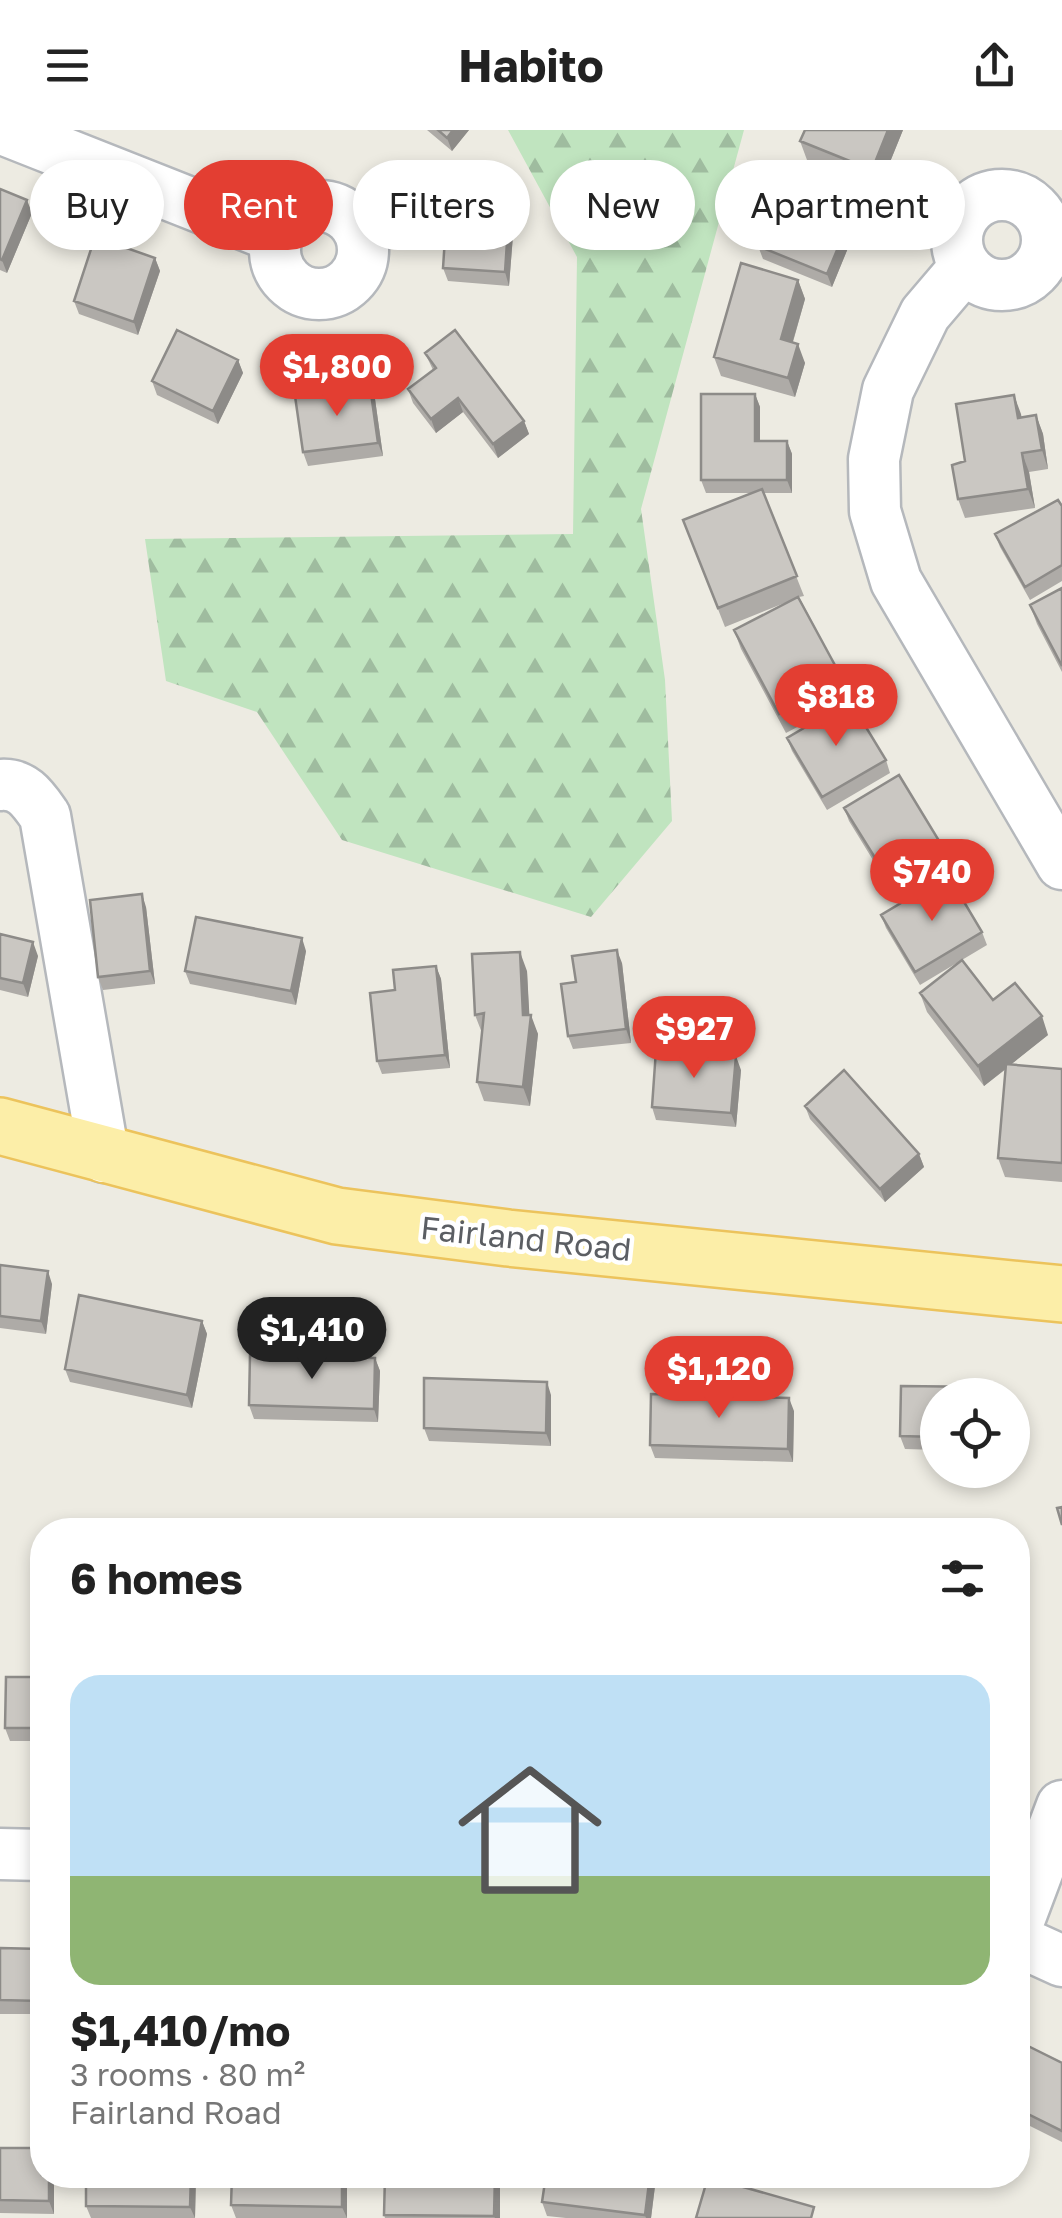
<!DOCTYPE html>
<meta charset="utf-8">
<style>
body{margin:0;font-family:"Golos Text",sans-serif;background:#f6f6f6;color:#222;height:100vh;display:flex;flex-direction:column;font-size:38px;white-space:nowrap}
*{box-sizing:border-box;margin:0}
p{font-size:32px;color:#767676}
.icon{flex:none;width:55px;height:55px;fill:none;stroke:currentColor;stroke-width:2;stroke-linecap:round;stroke-linejoin:round}
.map{position:relative;flex:1;overflow:hidden}
.side{position:absolute;left:30px;top:1388px;width:1000px;height:670px;display:flex;flex-direction:column;background:#fff;border-radius:40px;box-shadow:0 5px 15px #0003}
.side>*{flex:none}
.guide{position:absolute;left:30px;top:30px;width:1002px;height:90px;display:flex;gap:20px}
.tools{position:absolute;left:920px;top:1248px;display:grid;gap:20px}
.tools a{display:grid;place-items:center;width:110px;height:110px;border-radius:50%;background:#fff;box-shadow:0 5px 15px #0003;font-size:50px}
.price{position:absolute;translate:-50% -85px;padding:0 22px;border-radius:35px;background:#e33e32;color:#fff;font-size:32px;line-height:65px;filter:drop-shadow(0 2px 5px #0008)}
.price::after{content:'';position:absolute;left:50%;top:60px;width:30px;height:22px;margin-left:-15px;background:inherit;clip-path:polygon(0 0,100% 0,50% 100%)}
.price.selected{background:#222;color:#fff}
ul{padding:0;list-style:none}
li{display:grid;align-content:center;gap:20px;height:530px;padding:0 40px}
li+li{border-top:2px solid #e0e0e0}
li span{display:grid;place-items:center;height:310px;border-radius:30px;color:#555}
li>.icon{margin-inline-start:auto}
span .icon{width:180px;height:180px;fill:#fffc;stroke-width:1}
li b{font-size:42px}
h2{display:flex;justify-content:space-between;align-items:center;height:120px;padding:0 40px;font-size:42px}
.tag{padding:0 35px;border-radius:45px;background:#fff;box-shadow:0 5px 15px #0003;font-size:35px;line-height:90px}
.tag.selected{background:#e33e32;color:#fff}
header{display:flex;justify-content:space-between;align-items:center;height:130px;padding:0 40px;background:#fff;font-size:45px;font-weight:700}
.map>svg:first-child{display:block}
</style>
<header><svg class="icon" aria-label="menu" viewBox="0 0 24 24"><path d="M4 6h16M4 12h16M4 18h16"/></svg>Habito<svg class="icon" aria-label="share" viewBox="0 0 24 24"><path d="M12 15V3M7 8l5-5 5 5M5 13v7h14v-7"/></svg></header>
<div class="map">
<svg width="1062" height="2088" viewBox="0 0 1062 2088">
<defs>
<pattern id="forest-firs" width="22" height="20" patternUnits="userSpaceOnUse" patternTransform="scale(2.5)"><rect width="22" height="20" fill="#c0e4bf"/><path d="M5 1l3.5 6h-7zM16 11l3.5 6h-7z" fill="#9fbc9f"/></pattern>
</defs>
<rect width="100%" height="100%" fill="#edebe2"/>
<path fill="url(#forest-firs)" d="M 508,0 L 744,0 L 641,379 L 665,550 L 672,691 L 591,787 L 342,710 L 257,582 L 166,551 L 145,409 L 573,404 L 577,127 Z"/>
<g fill="none" stroke-linecap="round" stroke-linejoin="round">
<g stroke="#b5b8bc" stroke-width="55">
<path id="minor" d="M 5,0 L 276,107
M957 110a45 45 0 1 1 90 0a45 45 0 1 1-90 0Z
M275 120a44 44 0 1 1 88 0a44 44 0 1 1-88 0Z
M 965,137 L 925,184 L 888,260 L 874,329 L 875,381 L 896,451 L 1062,734
M 0,655 C 23,653 33,669 45,686 L 104,1027
M 0,1724 L 42,1725
M 1018,1793 L 1062,1676
M 1018,1811 L 1062,1831"/>
</g>
<g stroke="#ecc35c" stroke-width="60">
<path id="major" d="M 0,996 L 337,1086 L 508,1108 L 1062,1164"/>
</g>
<use href="#minor" stroke="#fff" stroke-width="50"/>
<use href="#major" stroke="#fceea8" stroke-width="55"/>
</g>
<path fill="#aeaba7" d="M 427,0 L 469,0 L 452,21 Z
M 903,0 L 879,59 L 807,30 L 800,11 Z
M 0,59 L 32,83 L 7,143 L 0,140 Z
M 515,80 L 509,156 L 448,151 L 443,138 Z
M 853,82 L 857,96 L 832,157 L 763,129 L 758,116 Z
M 155,128 L 160,141 L 138,205 L 79,184 L 74,171 Z
M 798,150 L 805,169 L 793,212 L 805,233 L 795,267 L 721,246 L 714,227 Z
M 425,223 L 524,291 L 529,304 L 498,328 L 463,282 L 436,303 L 413,273 L 408,259 L 433,240 Z
M 238,230 L 243,243 L 218,294 L 157,265 L 152,251 Z
M 755,264 L 760,277 L 760,311 L 787,311 L 792,324 L 792,363 L 763,363 L 804,466 L 799,467 L 843,550 L 850,569 L 786,603 L 741,519 L 734,500 L 792,470 L 725,497 L 683,390 L 751,363 L 706,363 L 701,350 Z
M 375,269 L 383,326 L 308,336 L 303,322 Z
M 1021,284 L 1021,288 L 1036,285 L 1043,304 L 1048,339 L 1029,342 L 1035,378 L 965,388 L 958,369 L 965,331 Z
M 1062,376 L 1062,451 L 1030,470 L 1000,417 L 995,404 Z
M 1062,458 L 1062,542 L 1037,494 L 1030,475 Z
M 787,608 L 886,630 L 890,643 L 827,680 L 792,621 Z
M 844,678 L 941,714 L 946,728 L 892,761 L 849,691 Z
M 146,777 L 155,854 L 103,860 L 98,847 Z
M 881,785 L 982,802 L 987,815 L 920,855 L 886,798 Z
M 0,804 L 38,826 L 28,867 L 0,860 Z
M 306,821 L 296,875 L 190,854 L 185,841 Z
M 622,833 L 631,913 L 573,919 L 568,906 L 576,852 Z
M 436,836 L 441,849 L 450,938 L 382,944 L 377,931 L 395,860 Z
M 527,841 L 529,885 L 538,904 L 530,976 L 484,971 L 477,952 L 482,903 L 475,885 Z
M 920,863 L 993,870 L 1048,905 L 1011,934 L 1062,939 L 1062,1052 L 1005,1047 L 998,1028 L 1006,939 L 984,956 L 927,882 Z
M 741,940 L 736,997 L 656,990 L 652,977 Z
M 805,976 L 919,1024 L 924,1037 L 885,1072 L 810,989 Z
M 0,1135 L 52,1154 L 46,1204 L 0,1198 Z
M 202,1191 L 207,1204 L 192,1278 L 70,1252 L 65,1239 Z
M 375,1228 L 380,1241 L 378,1292 L 254,1289 L 249,1275 Z
M 551,1265 L 551,1316 L 429,1311 L 424,1298 Z
M 938,1265 L 938,1320 L 905,1319 L 900,1306 Z
M 794,1281 L 793,1332 L 655,1328 L 650,1315 Z
M 42,1547 L 42,1611 L 10,1611 L 5,1598 Z
M 0,1818 L 42,1819 L 42,1884 L 0,1884 Z
M 1018,1911 L 1062,1933 L 1062,2012 L 1018,1990 Z
M 0,2018 L 54,2045 L 54,2084 L 0,2083 Z
M 86,2045 L 196,2045 L 195,2088 L 91,2088 L 86,2076 Z
M 347,2045 L 347,2088 L 236,2088 L 231,2075 Z
M 500,2048 L 500,2088 L 385,2088 L 384,2085 Z
M 656,2048 L 651,2088 L 566,2088 L 547,2086 L 542,2072 Z"/>
<path fill="#8d8b88" d="M 453,0 L 469,0 L 452,21 L 447,8 Z
M 888,0 L 903,0 L 879,59 L 872,40 Z
M 510,67 L 515,80 L 509,156 L 505,142 Z
M 27,70 L 32,83 L 7,143 L 2,130 Z
M 853,82 L 857,96 L 832,157 L 827,144 Z
M 155,128 L 160,141 L 138,205 L 134,192 Z
M 798,150 L 805,169 L 788,228 L 781,209 Z
M 798,214 L 805,233 L 795,267 L 788,248 Z
M 238,230 L 243,243 L 218,294 L 213,281 Z
M 370,256 L 375,269 L 383,326 L 378,313 Z
M 755,264 L 760,277 L 760,324 L 755,311 Z
M 1014,265 L 1021,284 L 1025,307 L 1018,288 Z
M 458,268 L 463,282 L 436,303 L 431,289 Z
M 1036,285 L 1043,304 L 1048,339 L 1042,320 Z
M 524,291 L 529,304 L 498,328 L 493,314 Z
M 787,311 L 792,324 L 792,363 L 787,350 Z
M 1022,323 L 1029,342 L 1035,378 L 1028,359 Z
M 142,764 L 146,777 L 155,854 L 150,841 Z
M 302,808 L 306,821 L 296,875 L 291,861 Z
M 33,812 L 38,826 L 28,867 L 23,853 Z
M 617,820 L 622,833 L 631,913 L 626,899 Z
M 520,822 L 527,841 L 530,896 L 531,885 L 538,904 L 530,976 L 523,957 L 523,885 Z
M 436,836 L 441,849 L 450,938 L 445,925 Z
M 1042,886 L 1048,905 L 984,956 L 978,936 Z
M 736,926 L 741,940 L 736,997 L 731,983 Z
M 919,1024 L 924,1037 L 885,1072 L 880,1059 Z
M 48,1141 L 52,1154 L 46,1204 L 41,1191 Z
M 202,1191 L 207,1204 L 192,1278 L 187,1265 Z
M 375,1228 L 380,1241 L 378,1292 L 374,1279 Z
M 547,1252 L 551,1265 L 551,1316 L 546,1303 Z
M 789,1268 L 794,1281 L 793,1332 L 788,1319 Z
M 49,2045 L 54,2045 L 54,2084 L 49,2071 Z
M 191,2045 L 196,2045 L 195,2088 L 190,2077 Z
M 342,2045 L 347,2045 L 347,2088 L 342,2077 Z
M 495,2045 L 499,2045 L 500,2048 L 500,2088 L 495,2088 L 494,2086 Z
M 650,2045 L 655,2045 L 656,2048 L 651,2088 L 646,2088 L 645,2085 Z"/>
<path fill="#cac7c2" stroke="#8d8b88" stroke-width="2.5" d="M 438,0 L 453,0 L 447,8 Z
M 805,0 L 888,0 L 872,40 L 800,11 Z
M 783,54 L 853,82 L 827,144 L 758,116 Z
M 0,59 L 27,70 L 2,130 L 0,129 Z
M 448,63 L 510,67 L 505,142 L 443,138 Z
M 95,107 L 155,128 L 134,192 L 74,171 Z
M 741,133 L 798,150 L 781,209 L 798,214 L 788,248 L 714,227 Z
M 177,200 L 238,230 L 213,281 L 152,251 Z
M 455,200 L 524,291 L 493,314 L 458,268 L 431,289 L 408,259 L 436,238 L 425,223 Z
M 370,256 L 378,313 L 303,322 L 295,266 Z
M 701,264 L 755,264 L 755,311 L 787,311 L 787,350 L 701,350 Z
M 1014,265 L 1018,288 L 1036,285 L 1042,320 L 1022,323 L 1028,359 L 958,369 L 952,335 L 965,331 L 956,274 Z
M 762,359 L 797,446 L 718,478 L 683,390 Z
M 1058,370 L 1062,376 L 1062,435 L 1025,457 L 995,404 Z
M 1062,458 L 1062,536 L 1030,475 Z
M 798,467 L 843,550 L 779,584 L 734,500 Z
M 850,571 L 886,630 L 822,667 L 787,608 Z
M 899,645 L 941,714 L 887,747 L 844,678 Z
M 948,745 L 982,802 L 915,842 L 881,785 Z
M 142,764 L 150,841 L 98,847 L 90,770 Z
M 196,787 L 302,808 L 291,861 L 185,841 Z
M 0,804 L 33,812 L 23,853 L 0,848 Z
M 617,820 L 626,899 L 568,906 L 561,854 L 576,852 L 572,826 Z
M 520,822 L 523,885 L 531,885 L 523,957 L 477,952 L 484,883 L 475,885 L 472,824 Z
M 962,830 L 993,870 L 1015,853 L 1042,886 L 978,936 L 920,863 Z
M 436,836 L 445,925 L 377,931 L 370,863 L 395,860 L 393,840 Z
M 656,920 L 736,926 L 731,983 L 652,977 Z
M 1006,934 L 1062,939 L 1062,1033 L 998,1028 Z
M 844,940 L 919,1024 L 880,1059 L 805,976 Z
M 0,1135 L 48,1141 L 41,1191 L 0,1186 Z
M 79,1165 L 202,1191 L 187,1265 L 65,1239 Z
M 250,1225 L 375,1228 L 374,1279 L 249,1275 Z
M 424,1248 L 547,1252 L 546,1303 L 424,1298 Z
M 901,1256 L 990,1257 L 990,1265 L 938,1265 L 938,1307 L 900,1306 Z
M 651,1264 L 789,1268 L 788,1319 L 650,1315 Z
M 1062,1377 L 1062,1395 L 1057,1378 Z
M 6,1547 L 42,1547 L 42,1598 L 5,1598 Z
M 0,1818 L 42,1819 L 42,1871 L 0,1870 Z
M 1018,1911 L 1062,1933 L 1062,2001 L 1018,1979 Z
M 0,2018 L 42,2018 L 42,2045 L 49,2045 L 49,2071 L 0,2070 Z
M 86,2045 L 191,2045 L 190,2077 L 86,2076 Z
M 232,2045 L 342,2045 L 342,2077 L 231,2075 Z
M 385,2045 L 495,2045 L 494,2086 L 384,2085 Z
M 546,2045 L 650,2045 L 645,2085 L 542,2072 Z
M 708,2047 L 814,2077 L 811,2088 L 696,2088 Z"/>
<g text-anchor="middle" dominant-baseline="central" stroke-width="9" stroke-linejoin="round" paint-order="stroke">
<g font-size="32" fill="#5b5e63" stroke="#fff">
<text transform="translate(526 1108) rotate(6)">Fairland Road</text>
</g>
</g>
</svg>
<div class="tools">
<a><svg class="icon" aria-label="locate" viewBox="0 0 24 24"><circle cx="12" cy="12" r="6"/><path d="M12 2v4M12 18v4M2 12h4M18 12h4"/></svg></a>
</div>
<b class="price" style="left:337px;top:289px">$1,800</b>
<b class="price" style="left:836px;top:619px">$818</b>
<b class="price" style="left:932px;top:794px">$740</b>
<b class="price" style="left:694px;top:951px">$927</b>
<b class="price selected" style="left:312px;top:1252px">$1,410</b>
<b class="price" style="left:719px;top:1291px">$1,120</b>
<div class="guide">
<a class="tag">Buy</a>
<a class="tag selected">Rent</a>
<a class="tag">Filters</a>
<a class="tag">New</a>
<a class="tag">Apartment</a>
</div>
<section class="side">
<h2>6 homes<svg class="icon" aria-label="filters" viewBox="0 0 24 24"><path d="M4 7h16M4 17h16"/><circle cx="9" cy="7" r="2"/><circle cx="15" cy="17" r="2"/></svg></h2>
<ul>
<li><span style="background:linear-gradient(#bfe0f5 65%,#8fb573 0)"><svg class="icon" aria-label="home" viewBox="0 0 24 24"><path d="M3 11l9-7 9 7M6 9v11h12V9"/></svg></span><div><b>$1,410/mo</b><p>3 rooms · 80 m²</p><p>Fairland Road</p></div></li>
</ul>
</section>
</div>
